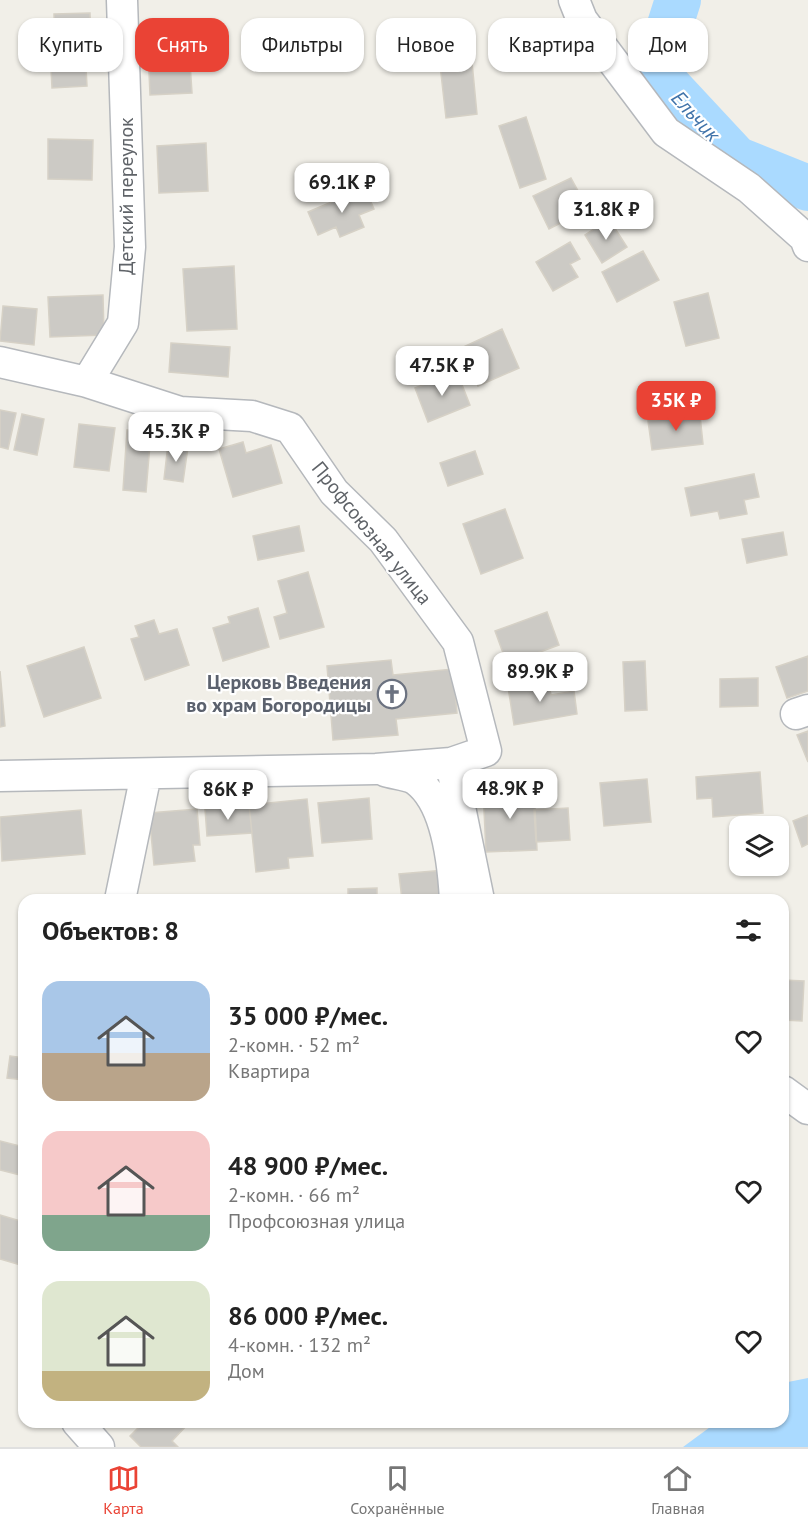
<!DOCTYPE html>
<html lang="ru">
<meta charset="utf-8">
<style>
body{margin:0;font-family:"PT Sans",sans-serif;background:#f6f6f6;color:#222;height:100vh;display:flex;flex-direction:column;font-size:22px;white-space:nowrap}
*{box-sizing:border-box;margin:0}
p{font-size:20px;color:#767676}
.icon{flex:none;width:33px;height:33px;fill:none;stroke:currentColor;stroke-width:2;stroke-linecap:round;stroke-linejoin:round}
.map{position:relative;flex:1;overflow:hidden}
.drawer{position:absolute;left:18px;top:894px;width:771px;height:534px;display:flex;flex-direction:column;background:#fff;border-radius:18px;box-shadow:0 2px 4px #0004}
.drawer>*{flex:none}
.hud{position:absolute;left:18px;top:18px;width:772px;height:54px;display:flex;gap:12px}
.tools{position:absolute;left:729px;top:816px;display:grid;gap:12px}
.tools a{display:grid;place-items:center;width:60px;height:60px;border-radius:12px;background:#fff;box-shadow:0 2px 4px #0004;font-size:30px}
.price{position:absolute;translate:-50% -51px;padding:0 14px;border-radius:12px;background:#fff;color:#222;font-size:20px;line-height:39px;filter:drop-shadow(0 2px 3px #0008)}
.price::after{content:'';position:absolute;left:50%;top:36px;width:18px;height:14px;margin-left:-9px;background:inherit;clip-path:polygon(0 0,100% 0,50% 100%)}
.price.active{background:#ea4335;color:#fff}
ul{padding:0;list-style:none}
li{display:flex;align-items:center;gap:18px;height:150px;padding:0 24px}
li span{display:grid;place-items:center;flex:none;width:168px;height:120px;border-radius:18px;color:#555}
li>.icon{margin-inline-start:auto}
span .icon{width:72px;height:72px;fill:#fffc;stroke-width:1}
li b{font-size:26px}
h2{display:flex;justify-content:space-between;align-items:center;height:72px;padding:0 24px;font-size:26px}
.tag{padding:0 21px;border-radius:18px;background:#fff;box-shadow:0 2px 4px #0004;font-size:21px;line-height:54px}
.tag.active{background:#ea4335;color:#fff}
.tab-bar{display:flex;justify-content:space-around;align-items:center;height:84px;border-top:2px solid #e0e0e0;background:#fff;font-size:16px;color:#767676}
.tab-bar a{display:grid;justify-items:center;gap:3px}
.tab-bar .active{color:#ea4335}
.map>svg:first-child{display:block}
</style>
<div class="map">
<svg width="808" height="1447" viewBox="0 0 808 1447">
<rect width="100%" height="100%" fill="#f1efe8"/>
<path fill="#aadaff" d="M 808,1378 L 808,1447 L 683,1447 L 717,1422 L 783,1422 L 783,1383 Z"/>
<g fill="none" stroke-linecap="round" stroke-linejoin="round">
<path stroke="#aadaff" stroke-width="46" d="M 678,0 L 655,72 L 736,159 L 808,188"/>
</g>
<path fill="#cccac5" stroke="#d6d1c6" stroke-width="1.5" d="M 90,13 L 91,46 L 55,47 L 54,14 Z
M 189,47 L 192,93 L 150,95 L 148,49 Z
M 472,62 L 477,114 L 446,118 L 440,65 Z
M 86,67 L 87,86 L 52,88 L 51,69 Z
M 526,117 L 546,179 L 520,188 L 499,126 Z
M 48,139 L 93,140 L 92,180 L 48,179 Z
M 206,143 L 208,191 L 159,193 L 157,146 Z
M 571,178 L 588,209 L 549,229 L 533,196 Z
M 365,188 L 374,209 L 359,215 L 364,227 L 340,237 L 336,227 L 318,235 L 308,212 Z
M 609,219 L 627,247 L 602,263 L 585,235 Z
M 570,242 L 580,259 L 570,264 L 578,277 L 553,291 L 536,262 Z
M 643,251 L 659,280 L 617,302 L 602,272 Z
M 234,266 L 237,329 L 187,331 L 183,269 Z
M 708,293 L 719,338 L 686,346 L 674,302 Z
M 103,295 L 104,335 L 50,337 L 48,297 Z
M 3,306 L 37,309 L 34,345 L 0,341 Z
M 502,329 L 519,368 L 478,386 L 461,348 Z
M 171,343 L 230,347 L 228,377 L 169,372 Z
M 457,372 L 470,405 L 428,422 L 415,388 Z
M 0,410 L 16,413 L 8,449 L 0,447 Z
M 22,414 L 44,419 L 37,455 L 14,450 Z
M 700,415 L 703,444 L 652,450 L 648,421 Z
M 79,424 L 115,428 L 109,471 L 74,467 Z
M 127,430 L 151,432 L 146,492 L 123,490 Z
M 243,442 L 246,453 L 271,445 L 282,483 L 233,497 L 219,449 Z
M 168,444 L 188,447 L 183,482 L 164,479 Z
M 475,451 L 483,474 L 448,486 L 440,463 Z
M 754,474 L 759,497 L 744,500 L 747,514 L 720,519 L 718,511 L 691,516 L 685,488 Z
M 505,509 L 523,558 L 481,574 L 463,524 Z
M 299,526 L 304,551 L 258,560 L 253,536 Z
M 783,532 L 787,555 L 747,563 L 742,539 Z
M 308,572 L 324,627 L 280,639 L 274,617 L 287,613 L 278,581 Z
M 258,608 L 269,647 L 223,661 L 213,628 L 230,623 L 228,617 Z
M 547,612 L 559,645 L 507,664 L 495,631 Z
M 154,620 L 159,634 L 177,629 L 189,665 L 145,680 L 131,639 L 139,637 L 135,626 Z
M 84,647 L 101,698 L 44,717 L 27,666 Z
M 808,656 L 808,691 L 787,698 L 776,667 Z
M 391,660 L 393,675 L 453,669 L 457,713 L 396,719 L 398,735 L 333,740 L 327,666 Z
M 645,661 L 647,710 L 625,711 L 623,662 Z
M 0,671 L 5,726 L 0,727 Z
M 758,678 L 758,706 L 720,707 L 720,679 Z
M 548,680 L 551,695 L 574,691 L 577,714 L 514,725 L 508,687 Z
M 808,731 L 808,762 L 797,735 Z
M 760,772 L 763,813 L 713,817 L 712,798 L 697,799 L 696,777 Z
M 647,779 L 651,822 L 604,826 L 600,783 Z
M 534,787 L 537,850 L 486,852 L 483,789 Z
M 369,798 L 372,839 L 322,843 L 318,803 Z
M 307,799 L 313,856 L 288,858 L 289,868 L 256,872 L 249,805 Z
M 249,805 L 252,833 L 207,836 L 205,809 Z
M 568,808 L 570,840 L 536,842 L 534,810 Z
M 197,809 L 200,845 L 193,845 L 195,861 L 154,865 L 149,813 Z
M 81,810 L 85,854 L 2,861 L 0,817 Z
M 808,815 L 808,844 L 802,847 L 793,821 Z
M 445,870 L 447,900 L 402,900 L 399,874 Z
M 377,888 L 377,900 L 348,900 L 348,889 Z
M 783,980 L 804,981 L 802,1021 L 783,1020 Z
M 10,1056 L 24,1058 L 24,1080 L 7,1078 Z
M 0,1141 L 24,1147 L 24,1176 L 0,1170 Z
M 0,1215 L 24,1222 L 24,1266 L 0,1259 Z
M 144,1422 L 186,1422 L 188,1424 L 172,1441 L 178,1447 L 141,1447 L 130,1436 Z"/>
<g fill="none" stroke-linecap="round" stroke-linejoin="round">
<g stroke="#b5b8bc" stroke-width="33">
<path id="street" d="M 574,0 L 582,20 L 666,132 L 749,188 L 805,238 L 808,246
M 0,362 L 87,382 L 180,412 L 252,416 L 290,428 L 334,492 L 383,540 L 458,642 L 486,751 L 451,763 L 376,769 L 0,776
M 87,382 L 123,323 L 130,247 L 122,0
M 796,714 L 808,710
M 451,763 L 479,900
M 385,771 C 394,774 409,775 416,780 C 447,803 453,864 455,900
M 120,900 L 146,774
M 783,1091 L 808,1109
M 77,1422 L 99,1447"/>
</g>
<use href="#street" stroke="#fff" stroke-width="30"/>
</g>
<defs>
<g id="church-ring" transform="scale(1.5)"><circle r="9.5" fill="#fff" stroke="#6b7280" stroke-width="1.5"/><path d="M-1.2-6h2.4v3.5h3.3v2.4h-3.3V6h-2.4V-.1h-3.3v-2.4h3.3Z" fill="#6b7280"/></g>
</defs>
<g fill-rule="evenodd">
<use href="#church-ring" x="392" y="694"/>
</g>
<g text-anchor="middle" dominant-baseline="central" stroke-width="4.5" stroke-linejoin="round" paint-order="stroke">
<g font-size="20" fill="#5f6368" stroke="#fff">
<text transform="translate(126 196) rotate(-90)">Детский переулок</text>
<text transform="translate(372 533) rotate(51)">Профсоюзная улица</text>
</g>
<g font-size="20" font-weight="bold" fill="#5b616d" stroke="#fff" text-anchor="end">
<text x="371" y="682">Церковь Введения<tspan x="371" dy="23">во храм Богородицы</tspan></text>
</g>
<g font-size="21" font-style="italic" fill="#4174aa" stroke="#fff">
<text transform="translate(696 116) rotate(47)">Ельчик</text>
</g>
</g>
</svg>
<div class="tools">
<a><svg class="icon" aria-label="layers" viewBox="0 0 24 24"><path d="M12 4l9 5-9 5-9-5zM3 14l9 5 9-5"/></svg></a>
</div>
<b class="price" style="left:342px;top:214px">69.1K ₽</b>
<b class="price" style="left:606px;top:241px">31.8K ₽</b>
<b class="price" style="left:442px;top:397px">47.5K ₽</b>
<b class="price active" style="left:676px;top:432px">35K ₽</b>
<b class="price" style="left:176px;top:463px">45.3K ₽</b>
<b class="price" style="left:540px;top:703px">89.9K ₽</b>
<b class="price" style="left:510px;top:820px">48.9K ₽</b>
<b class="price" style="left:228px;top:821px">86K ₽</b>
<div class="hud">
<a class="tag">Купить</a>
<a class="tag active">Снять</a>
<a class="tag">Фильтры</a>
<a class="tag">Новое</a>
<a class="tag">Квартира</a>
<a class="tag">Дом</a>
</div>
<section class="drawer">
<h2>Объектов: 8<svg class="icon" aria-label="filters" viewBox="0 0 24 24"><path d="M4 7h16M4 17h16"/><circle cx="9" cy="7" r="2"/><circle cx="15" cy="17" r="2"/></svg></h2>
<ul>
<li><span style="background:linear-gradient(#a9c7e8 60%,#b9a48a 0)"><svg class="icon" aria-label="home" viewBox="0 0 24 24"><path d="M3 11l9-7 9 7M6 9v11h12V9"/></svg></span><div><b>35 000 ₽/мес.</b><p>2-комн. · 52 m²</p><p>Квартира</p></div><svg class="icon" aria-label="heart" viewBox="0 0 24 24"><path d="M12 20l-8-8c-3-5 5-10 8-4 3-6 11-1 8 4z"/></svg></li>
<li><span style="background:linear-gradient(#f6c9c9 70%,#7fa58c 0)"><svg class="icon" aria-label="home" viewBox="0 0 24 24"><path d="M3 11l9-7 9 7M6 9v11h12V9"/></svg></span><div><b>48 900 ₽/мес.</b><p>2-комн. · 66 m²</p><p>Профсоюзная улица</p></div><svg class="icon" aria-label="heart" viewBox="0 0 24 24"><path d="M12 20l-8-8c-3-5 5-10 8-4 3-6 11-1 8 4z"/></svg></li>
<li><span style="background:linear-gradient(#dfe7d0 75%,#c2b280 0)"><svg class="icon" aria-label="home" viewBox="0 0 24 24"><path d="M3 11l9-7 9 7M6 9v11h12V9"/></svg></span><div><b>86 000 ₽/мес.</b><p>4-комн. · 132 m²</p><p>Дом</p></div><svg class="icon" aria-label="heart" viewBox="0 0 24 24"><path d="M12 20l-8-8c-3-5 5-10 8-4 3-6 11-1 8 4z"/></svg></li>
</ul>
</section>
</div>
<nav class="tab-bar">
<a class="active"><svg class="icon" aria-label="map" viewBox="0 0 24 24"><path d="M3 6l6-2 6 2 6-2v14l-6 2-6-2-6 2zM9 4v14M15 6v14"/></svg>Карта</a>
<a><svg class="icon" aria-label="saved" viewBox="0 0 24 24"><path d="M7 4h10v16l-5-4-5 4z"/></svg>Сохранённые</a>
<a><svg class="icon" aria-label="home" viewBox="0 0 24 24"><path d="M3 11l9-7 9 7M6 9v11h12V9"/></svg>Главная</a>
</nav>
